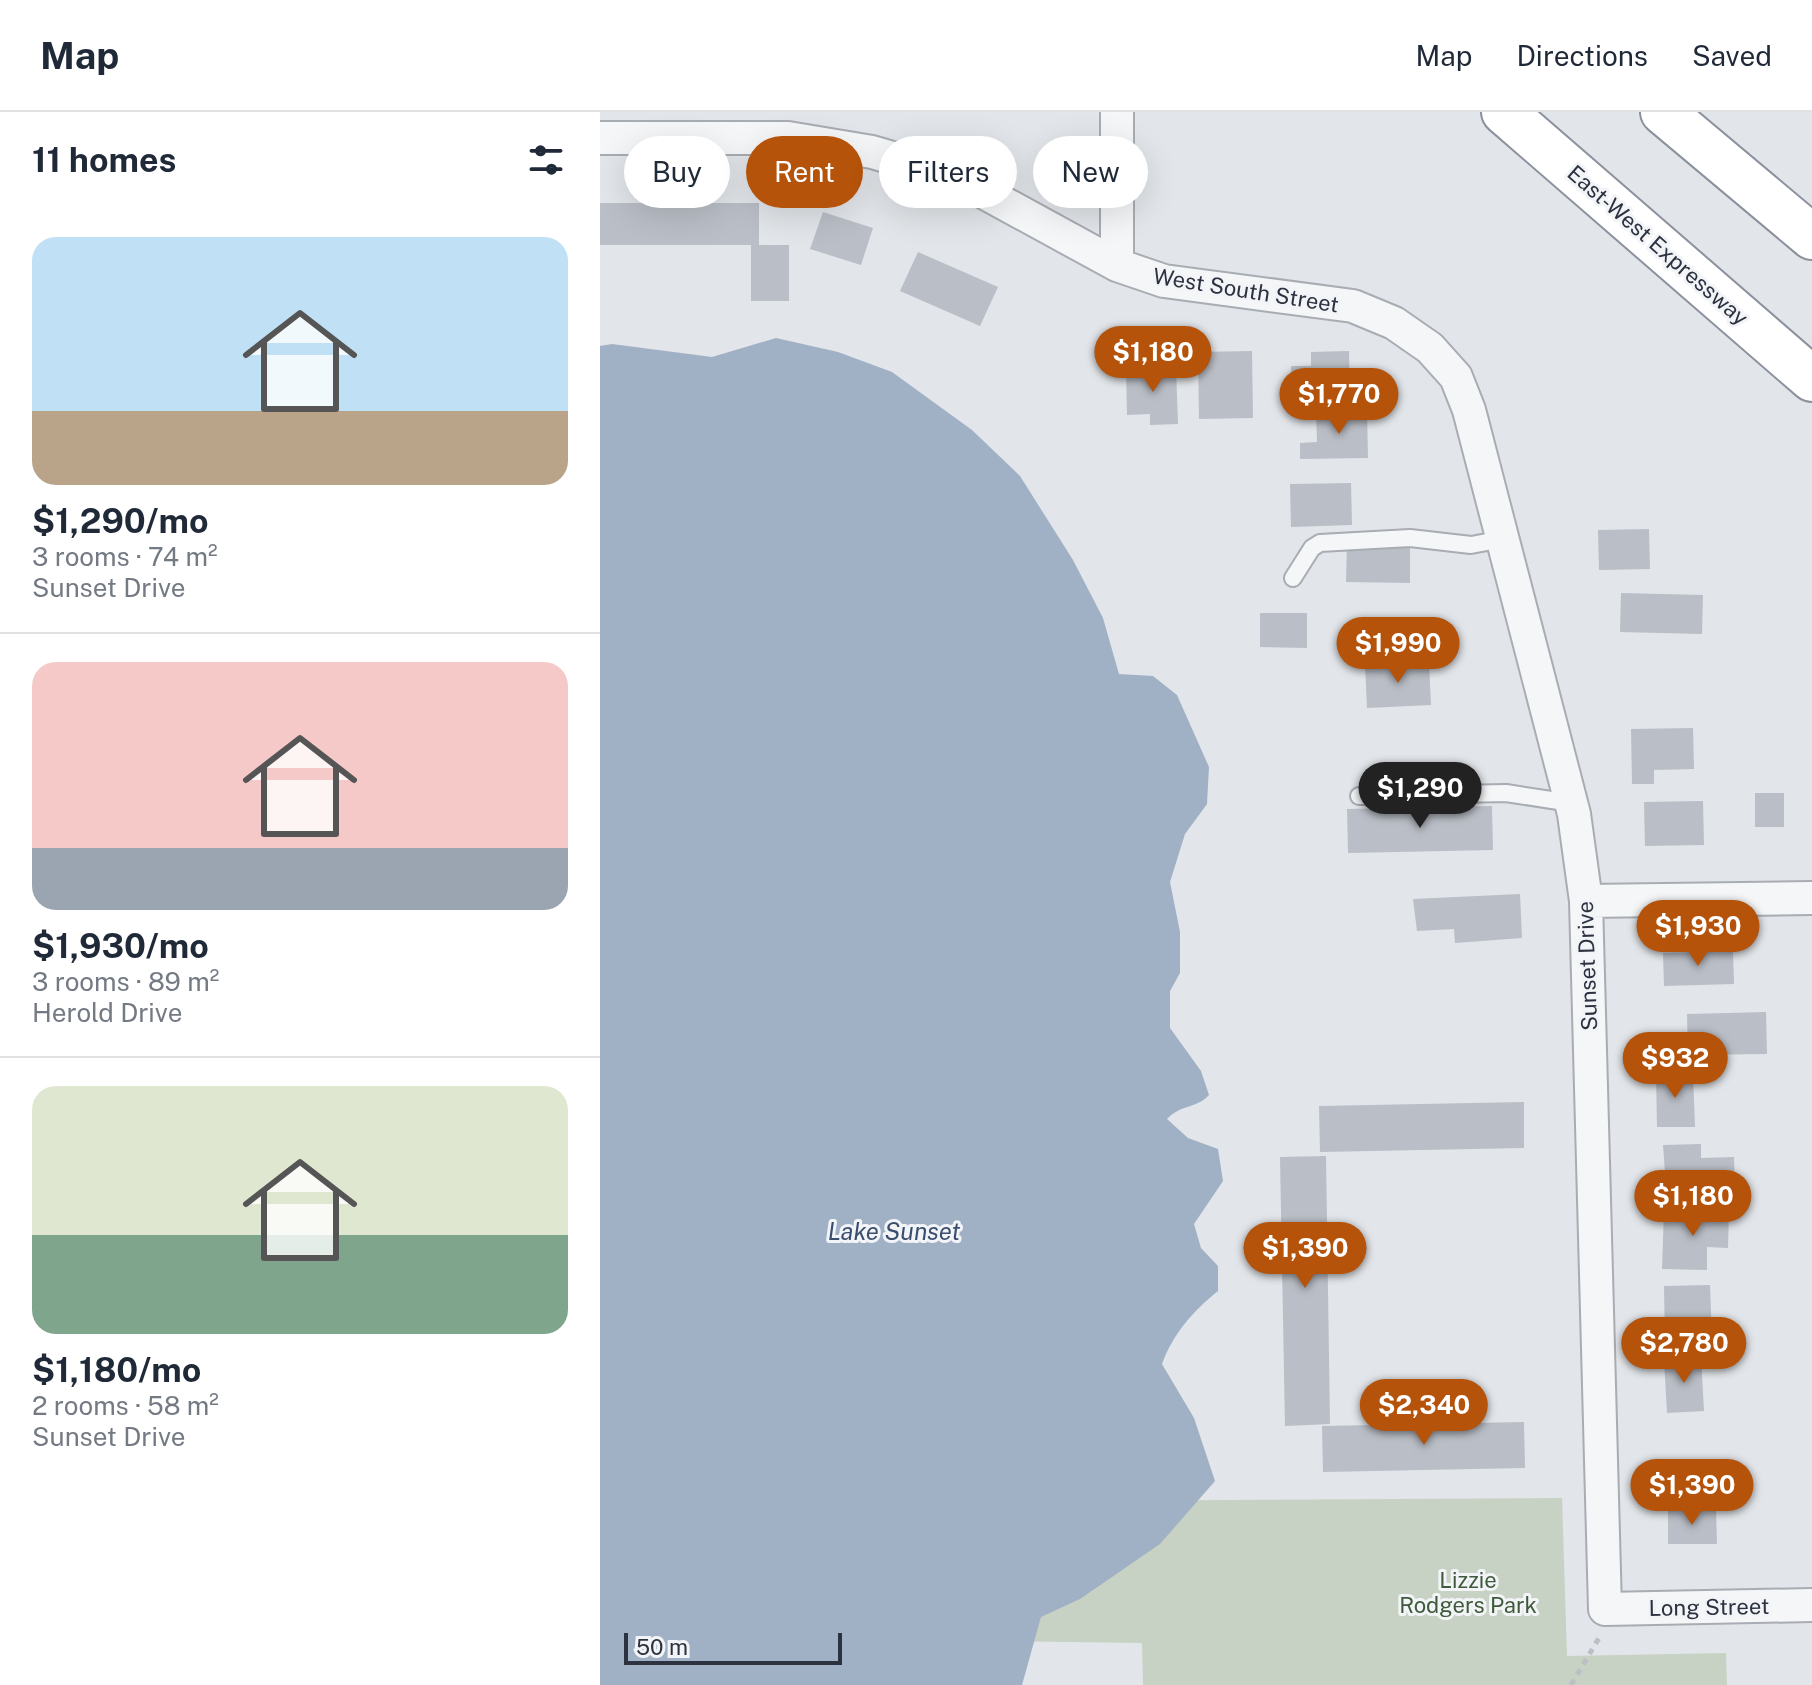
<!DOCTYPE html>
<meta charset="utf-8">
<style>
body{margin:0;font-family:"Public Sans",sans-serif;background:#f2f2f3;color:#1f2937;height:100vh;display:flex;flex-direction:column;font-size:30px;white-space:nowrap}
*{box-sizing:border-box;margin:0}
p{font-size:26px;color:#747a83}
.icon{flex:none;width:44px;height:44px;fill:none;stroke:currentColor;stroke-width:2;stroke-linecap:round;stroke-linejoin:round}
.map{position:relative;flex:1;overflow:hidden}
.drawer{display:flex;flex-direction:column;background:#fff;width:600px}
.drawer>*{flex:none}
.hud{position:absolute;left:24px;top:24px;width:760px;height:72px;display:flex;gap:16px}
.scale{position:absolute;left:24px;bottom:20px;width:218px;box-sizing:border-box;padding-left:8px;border:4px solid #2c3240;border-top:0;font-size:22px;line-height:28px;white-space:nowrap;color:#2c3240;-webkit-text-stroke:6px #f2f4f7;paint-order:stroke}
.price{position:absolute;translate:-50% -68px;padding:0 18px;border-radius:28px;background:#b45309;color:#fff;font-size:26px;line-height:52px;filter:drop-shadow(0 2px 4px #0008)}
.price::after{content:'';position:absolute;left:50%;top:48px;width:24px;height:18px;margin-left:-12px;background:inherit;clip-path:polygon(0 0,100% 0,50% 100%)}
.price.current{background:#222;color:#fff}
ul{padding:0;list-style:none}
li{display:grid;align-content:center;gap:16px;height:424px;padding:0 32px}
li+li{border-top:2px solid #e0e1e3}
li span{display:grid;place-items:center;height:248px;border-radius:24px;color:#555}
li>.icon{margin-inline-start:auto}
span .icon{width:144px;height:144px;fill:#fffc;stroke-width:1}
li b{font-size:34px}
h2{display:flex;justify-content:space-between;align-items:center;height:96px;padding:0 32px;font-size:34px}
.tag{padding:0 28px;border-radius:36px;background:#fff;box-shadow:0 8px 32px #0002;font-size:28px;line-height:72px}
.tag.current{background:#b45309;color:#fff}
header{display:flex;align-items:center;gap:48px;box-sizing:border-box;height:112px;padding:0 40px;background:#fff;border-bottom:2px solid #e0e1e3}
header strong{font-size:38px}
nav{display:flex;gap:44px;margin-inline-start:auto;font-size:28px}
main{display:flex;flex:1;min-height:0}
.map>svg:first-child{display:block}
</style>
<header>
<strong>Map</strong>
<nav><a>Map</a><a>Directions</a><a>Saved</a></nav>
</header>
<main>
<section class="drawer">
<h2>11 homes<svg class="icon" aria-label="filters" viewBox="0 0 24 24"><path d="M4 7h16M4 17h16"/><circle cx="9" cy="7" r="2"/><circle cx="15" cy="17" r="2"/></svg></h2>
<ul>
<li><span style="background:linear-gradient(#bfe0f5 70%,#b9a48a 0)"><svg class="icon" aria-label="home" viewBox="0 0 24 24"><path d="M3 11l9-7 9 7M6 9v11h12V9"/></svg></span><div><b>$1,290/mo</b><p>3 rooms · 74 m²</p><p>Sunset Drive</p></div></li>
<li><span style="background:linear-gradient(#f6c9c9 75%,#9aa5b1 0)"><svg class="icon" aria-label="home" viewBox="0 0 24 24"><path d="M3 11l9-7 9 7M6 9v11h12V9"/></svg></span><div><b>$1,930/mo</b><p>3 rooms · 89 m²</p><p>Herold Drive</p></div></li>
<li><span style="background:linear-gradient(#dfe7d0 60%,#7fa58c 0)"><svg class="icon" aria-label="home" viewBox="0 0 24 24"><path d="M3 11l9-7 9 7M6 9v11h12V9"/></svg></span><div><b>$1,180/mo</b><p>2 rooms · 58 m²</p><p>Sunset Drive</p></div></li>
</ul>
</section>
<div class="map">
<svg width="1212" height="1573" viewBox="0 0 1212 1573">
<rect width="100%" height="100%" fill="#e2e5e9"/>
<path fill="#c7d2c4" d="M 962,1386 L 967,1544 L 1126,1541 L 1127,1573 L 543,1573 L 542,1531 L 325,1528 L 450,1389 Z"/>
<path fill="#a1b1c5" d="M 176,226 L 238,240 L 292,260 L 372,318 L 420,364 L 473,448 L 503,506 L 519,562 L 553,564 L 577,583 L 609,655 L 607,692 L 585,722 L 570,770 L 580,820 L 580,861 L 570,879 L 570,916 L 601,959 L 609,983 C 596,997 581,992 567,1007 L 588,1026 L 618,1037 L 623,1069 L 594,1112 L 601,1136 L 618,1154 L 618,1179 C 593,1199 573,1222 562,1252 L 594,1306 L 615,1369 L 560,1432 L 480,1487 L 441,1505 L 422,1573 L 0,1573 L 0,234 L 12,232 L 112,245 Z"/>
<path fill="#babec6" d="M 0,91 L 159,91 L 159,133 L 189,133 L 189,189 L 151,189 L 151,133 L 0,133 Z
M 223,100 L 273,116 L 261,153 L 210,137 Z
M 318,140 L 398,175 L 380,214 L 300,179 Z
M 652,239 L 653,306 L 599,307 L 598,240 Z
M 749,239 L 750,288 L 692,290 L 691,254 L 711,254 L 711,240 Z
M 576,255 L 578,312 L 550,313 L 550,302 L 527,303 L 526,256 Z
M 767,298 L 768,346 L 700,347 L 700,331 L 717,330 L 716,299 Z
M 751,371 L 752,413 L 691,415 L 690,372 Z
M 1049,417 L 1050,457 L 999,458 L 998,418 Z
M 747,431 L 810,433 L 810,471 L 746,470 Z
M 1021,481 L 1103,483 L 1102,522 L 1020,520 Z
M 660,501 L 707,501 L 707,536 L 660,535 Z
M 829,551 L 831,593 L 767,596 L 765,553 Z
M 1093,616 L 1094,657 L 1054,658 L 1054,672 L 1032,672 L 1031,617 Z
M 1155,681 L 1184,681 L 1184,715 L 1155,715 Z
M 1103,689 L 1104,733 L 1045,734 L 1044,690 Z
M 892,694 L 893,738 L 748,741 L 747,697 Z
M 920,782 L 922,826 L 855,831 L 854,817 L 817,819 L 813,787 Z
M 1133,839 L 1134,872 L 1064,874 L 1063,841 Z
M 1166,900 L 1167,942 L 1088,943 L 1087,902 Z
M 1093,961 L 1095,1015 L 1057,1015 L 1056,962 Z
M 924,990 L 924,1036 L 720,1040 L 719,994 Z
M 1101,1032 L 1101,1046 L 1134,1045 L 1135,1079 L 1086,1081 L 1085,1060 L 1065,1061 L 1063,1033 Z
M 726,1044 L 730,1312 L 685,1314 L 680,1045 Z
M 1064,1098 L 1129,1099 L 1128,1136 L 1107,1135 L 1107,1158 L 1062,1157 Z
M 1110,1173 L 1112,1228 L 1065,1230 L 1064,1174 Z
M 1101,1245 L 1104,1299 L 1067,1301 L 1064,1247 Z
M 924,1310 L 925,1356 L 723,1360 L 722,1314 Z
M 1116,1397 L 1117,1432 L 1068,1432 L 1068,1398 Z"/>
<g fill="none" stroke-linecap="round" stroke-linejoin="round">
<g stroke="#a8acb3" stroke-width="20">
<path id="lane" d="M 693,466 L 712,436 L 720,431 L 810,426 L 871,433 L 903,427
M 759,684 L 906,681 L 971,691"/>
</g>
<g stroke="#a8acb3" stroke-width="36">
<path id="street" d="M 517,0 L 517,153
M 0,26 L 188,26 L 272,40 L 354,64 L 517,153 L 564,169 L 753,194 L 794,211 L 830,236 L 856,265 L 869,298 L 974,702 L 986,789 L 1005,1497 L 1212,1493
M 986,789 L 1212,786"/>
</g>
<g stroke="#8b929e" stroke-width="48">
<path id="highway" d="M 904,0 L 1212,267
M 1063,0 L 1212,125"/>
</g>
<path stroke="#bdbfc4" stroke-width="5" stroke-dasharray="6 6" stroke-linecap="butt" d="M 971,1573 L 999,1526"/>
<use href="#lane" stroke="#f5f6f8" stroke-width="16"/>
<use href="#street" stroke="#f5f6f8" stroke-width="32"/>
<use href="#highway" stroke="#fff" stroke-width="44"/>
</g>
<g text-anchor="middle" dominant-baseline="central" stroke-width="6" stroke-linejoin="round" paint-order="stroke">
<g font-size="22" fill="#2c3240" stroke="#f2f4f7">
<text transform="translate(1058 133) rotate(41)">East-West Expressway</text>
<text transform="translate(646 178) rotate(9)">West South Street</text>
<text transform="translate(987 854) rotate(-92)">Sunset Drive</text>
<text transform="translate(1109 1495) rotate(-1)">Long Street</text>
</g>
<g font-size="22" fill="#3f5a3b" stroke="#f2f4f7">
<text x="868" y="1468">Lizzie<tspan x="868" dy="25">Rodgers Park</tspan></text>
</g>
<g font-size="24" font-style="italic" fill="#3a4f6f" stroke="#f2f4f7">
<text x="294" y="1119">Lake Sunset</text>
</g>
</g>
</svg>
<div class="scale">50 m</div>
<b class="price" style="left:553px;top:282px">$1,180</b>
<b class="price" style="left:739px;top:324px">$1,770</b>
<b class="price" style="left:798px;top:573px">$1,990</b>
<b class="price current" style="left:820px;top:718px">$1,290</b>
<b class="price" style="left:1098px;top:856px">$1,930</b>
<b class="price" style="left:1075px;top:988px">$932</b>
<b class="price" style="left:1093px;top:1126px">$1,180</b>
<b class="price" style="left:705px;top:1178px">$1,390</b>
<b class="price" style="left:1084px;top:1273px">$2,780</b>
<b class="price" style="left:824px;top:1335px">$2,340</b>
<b class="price" style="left:1092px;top:1415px">$1,390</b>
<div class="hud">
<a class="tag">Buy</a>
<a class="tag current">Rent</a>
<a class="tag">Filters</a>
<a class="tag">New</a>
</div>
</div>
</main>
